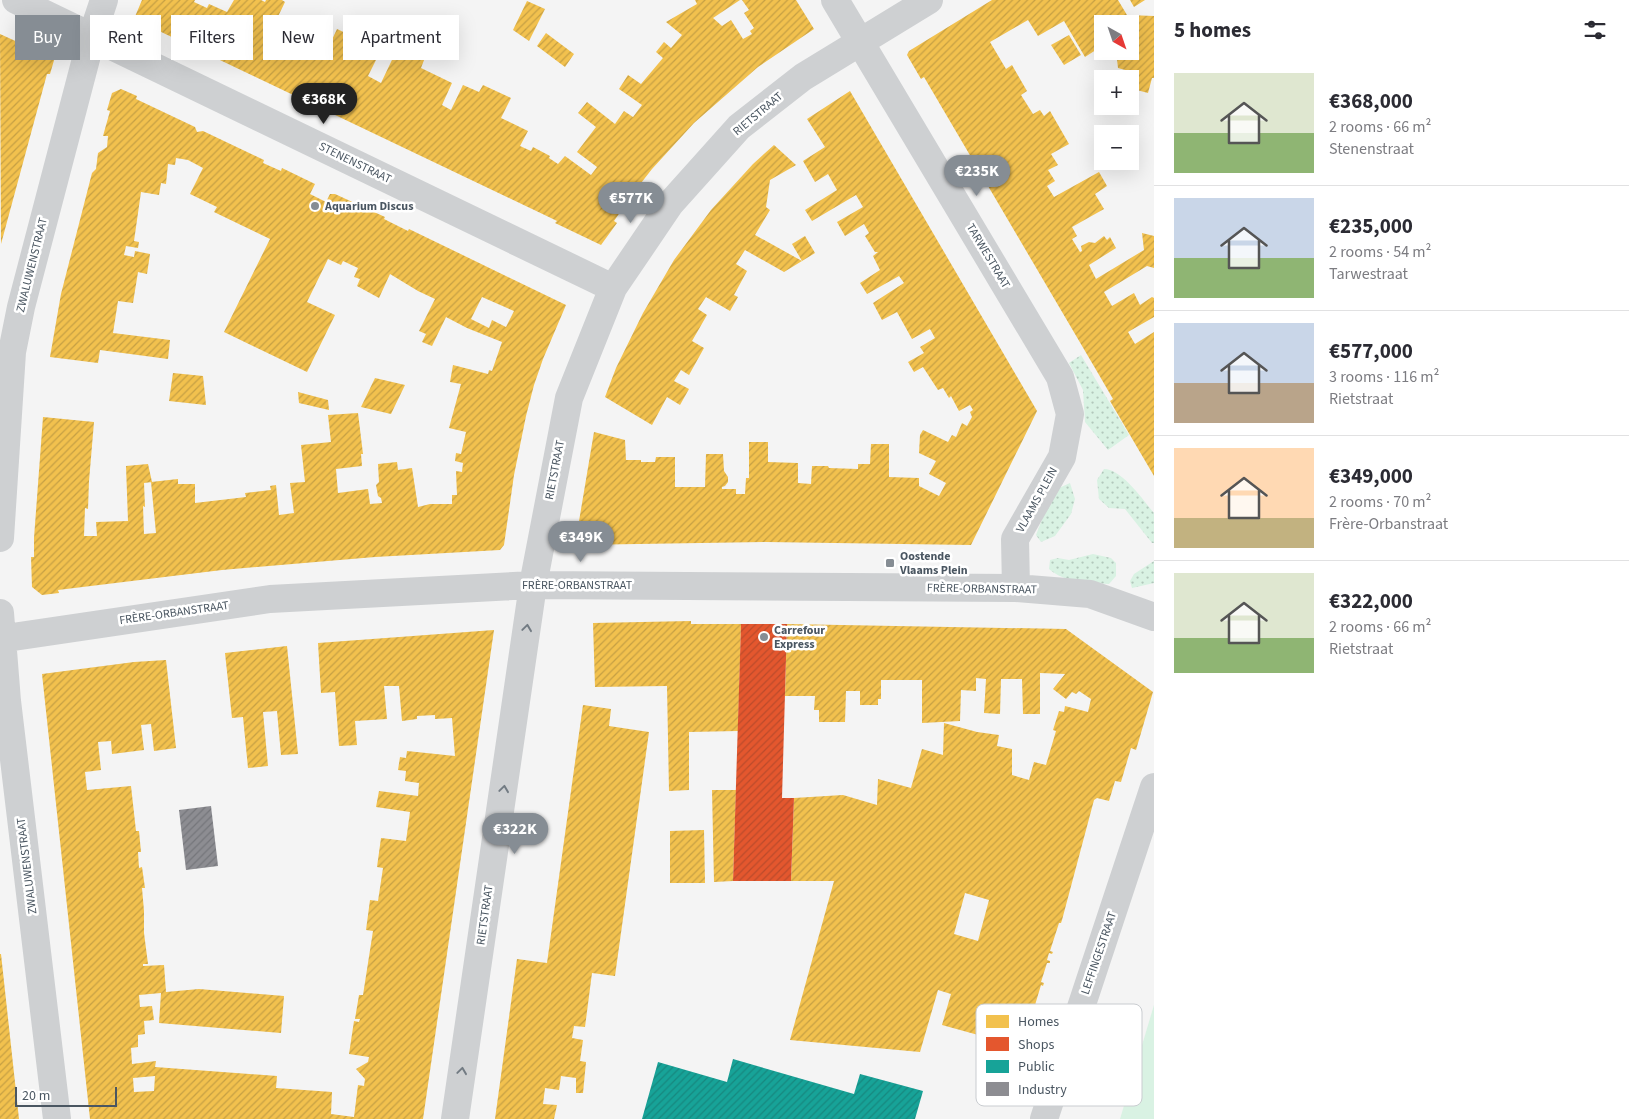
<!DOCTYPE html>
<meta charset="utf-8">
<style>
body{margin:0;font-family:"Source Sans 3",sans-serif;background:#f2f2f3;color:#2b2b33;height:100vh;display:flex;flex-direction:column;font-size:19px;white-space:nowrap}
*{box-sizing:border-box;margin:0}
p{font-size:16px;color:#7c7c81}
.icon{flex:none;width:28px;height:28px;fill:none;stroke:currentColor;stroke-width:2;stroke-linecap:round;stroke-linejoin:round}
.map{position:relative;flex:1;overflow:hidden}
.side{display:flex;flex-direction:column;background:#fff;width:475px}
.side>*{flex:none}
.banner{position:absolute;left:15px;top:15px;width:475px;height:45px;display:flex;gap:10px}
.needle{width:32px;rotate:140deg}
.fabs{position:absolute;left:1094px;top:15px;display:grid;gap:10px}
.fabs a{display:grid;place-items:center;width:45px;height:45px;border-radius:0px;background:#fff;box-shadow:0 5px 20px #0002;font-size:25px}
.scale{position:absolute;left:15px;bottom:12px;width:102px;box-sizing:border-box;padding-left:5px;border:2px solid #4a5661;border-top:0;font-size:14px;line-height:18px;white-space:nowrap;color:#4a5661;-webkit-text-stroke:4px #fff;paint-order:stroke}
.price{position:absolute;translate:-50% -42px;padding:0 11px;border-radius:18px;background:#868d94;color:#fff;font-size:16px;line-height:32px;filter:drop-shadow(0 1px 2px #0008)}
.price::after{content:'';position:absolute;left:50%;top:30px;width:15px;height:11px;margin-left:-8px;background:inherit;clip-path:polygon(0 0,100% 0,50% 100%)}
.price.selected{background:#222;color:#fff}
ul{padding:0;list-style:none}
li{display:flex;align-items:center;gap:15px;height:125px;padding:0 20px}
li+li{border-top:1px solid #e1e1e2}
li span{display:grid;place-items:center;flex:none;width:140px;height:100px;border-radius:0px;color:#555}
li>.icon{margin-inline-start:auto}
span .icon{width:60px;height:60px;fill:#fffc;stroke-width:1}
li b{font-size:21px}
h2{display:flex;justify-content:space-between;align-items:center;height:60px;padding:0 20px;font-size:21px}
.chip{padding:0 18px;border-radius:0px;background:#fff;box-shadow:0 5px 20px #0002;font-size:18px;line-height:45px}
.chip.selected{background:#868d94;color:#fff}
main{display:flex;flex:1;min-height:0}
.map>svg:first-child{display:block}
</style>
<main>
<div class="map">
<svg width="1154" height="1119" viewBox="0 0 1154 1119">
<defs>
<pattern id="grass-dots" width="8" height="8" patternUnits="userSpaceOnUse" patternTransform="scale(1.25)"><rect width="8" height="8" fill="#d9f2e3"/><path d="M2 2h.1M6 6h.1" fill="none" stroke="#b2c7bb" stroke-width="1.8" stroke-linecap="round"/></pattern>
<pattern id="homes-hatch" width="6" height="6" patternUnits="userSpaceOnUse" patternTransform="scale(1.25)"><rect width="6" height="6" fill="#f2c14e"/><path d="M-1 1l2-2M0 6l6-6M5 7l2-2" fill="none" stroke="#c6a044"/></pattern>
<pattern id="shops-hatch" width="6" height="6" patternUnits="userSpaceOnUse" patternTransform="scale(1.25)"><rect width="6" height="6" fill="#e4572e"/><path d="M-1 1l2-2M0 6l6-6M5 7l2-2" fill="none" stroke="#bb4b2b"/></pattern>
<pattern id="public-hatch" width="6" height="6" patternUnits="userSpaceOnUse" patternTransform="scale(1.25)"><rect width="6" height="6" fill="#17a398"/><path d="M-1 1l2-2M0 6l6-6M5 7l2-2" fill="none" stroke="#17887f"/></pattern>
<pattern id="industry-hatch" width="6" height="6" patternUnits="userSpaceOnUse" patternTransform="scale(1.25)"><rect width="6" height="6" fill="#8d8d92"/><path d="M-1 1l2-2M0 6l6-6M5 7l2-2" fill="none" stroke="#75767b"/></pattern>
</defs>
<rect width="100%" height="100%" fill="#f4f4f4"/>
<path fill="url(#grass-dots)" d="M 1081,355 L 1129,435 L 1108,450 L 1085,422 L 1083,390 L 1069,363 Z
M 1104,469 C 1122,469 1143,500 1154,513 L 1154,543 L 1152,543 L 1125,509 L 1109,508 L 1099,499 L 1097,480 Z
M 1070,483 L 1075,499 L 1071,514 L 1055,536 L 1041,542 L 1036,535 L 1046,509 L 1059,488 Z
M 1093,554 L 1111,558 L 1116,563 L 1116,576 L 1109,584 C 1088,583 1065,583 1049,569 L 1050,560 L 1058,558 L 1069,560 Z
M 1154,561 L 1154,583 L 1132,588 L 1130,581 L 1134,574 Z"/>
<path fill="#d9f2e3" d="M 1154,1005 L 1154,1119 L 1120,1119 Z"/>
<path fill="url(#homes-hatch)" fill-rule="evenodd" d="M 142,0 L 195,0 L 194,2 L 207,8 L 209,4 L 227,12 L 234,0 L 261,0 L 265,2 L 266,0 L 282,0 L 285,2 L 273,27 L 308,43 L 312,35 L 330,44 L 337,29 L 352,36 L 351,46 L 362,51 L 365,45 L 380,52 L 368,76 L 381,83 L 400,43 L 426,55 L 421,68 L 452,83 L 442,105 L 451,110 L 463,85 L 479,92 L 483,85 L 511,98 L 501,118 L 528,131 L 520,146 L 531,151 L 533,147 L 550,156 L 549,158 L 558,164 L 565,156 L 591,175 L 597,167 L 577,152 L 596,127 L 578,113 L 587,102 L 615,124 L 624,111 L 633,117 L 642,105 L 619,89 L 628,75 L 641,84 L 663,58 L 656,52 L 664,42 L 671,48 L 682,35 L 666,22 L 697,4 L 695,0 L 740,0 L 713,18 L 722,26 L 731,20 L 743,39 L 752,34 L 750,31 L 754,28 L 744,13 L 749,10 L 742,0 L 796,0 L 814,29 L 758,67 L 694,123 L 652,169 L 634,192 L 614,221 L 617,223 L 601,245 L 555,223 L 557,221 L 553,219 L 134,19 Z
M 992,0 L 1118,0 L 1127,15 L 1154,16 L 1154,78 L 1152,78 L 1148,93 L 1133,89 L 1136,73 L 1118,68 L 1116,51 L 1130,51 L 1130,24 L 1102,24 L 1102,46 L 1085,57 L 1064,21 L 1038,36 L 1028,20 L 990,42 L 1006,69 L 1012,65 L 1027,91 L 1021,95 L 1033,114 L 1040,110 L 1044,116 L 1050,111 L 1069,144 L 1051,154 L 1058,165 L 1048,170 L 1055,181 L 1047,186 L 1054,197 L 1099,172 L 1107,186 L 1095,194 L 1104,209 L 1072,227 L 1077,236 L 1072,239 L 1080,252 L 1082,251 L 1081,246 L 1089,242 L 1095,243 L 1104,236 L 1107,240 L 1110,237 L 1116,248 L 1089,265 L 1096,279 L 1144,250 L 1142,233 L 1154,236 L 1154,268 L 1147,266 L 1104,292 L 1112,306 L 1134,293 L 1140,305 L 1152,297 L 1154,298 L 1154,317 L 1128,332 L 1135,344 L 1154,332 L 1154,476 L 1110,401 L 1113,399 L 1095,368 L 924,77 L 921,79 L 907,55 L 909,51 Z
M 1130,0 L 1145,0 L 1134,7 Z
M 527,1 L 545,9 L 529,41 L 513,30 Z
M 546,33 L 574,54 L 565,67 L 537,46 Z
M 0,34 L 22,44 L 23,41 L 55,57 L 50,74 L 47,74 L 1,244 Z
M 1069,35 L 1081,55 L 1064,65 L 1051,45 Z
M 121,89 L 137,96 L 136,99 L 195,127 L 197,132 L 203,131 L 264,160 L 263,163 L 281,171 L 282,168 L 315,184 L 310,194 L 326,202 L 330,194 L 335,194 L 385,217 L 384,219 L 408,231 L 409,229 L 566,305 L 543,359 L 534,385 L 526,416 L 514,475 L 504,545 L 500,550 L 375,557 L 222,570 L 58,590 L 59,593 L 42,595 L 32,587 L 31,557 L 34,557 L 34,538 L 43,417 L 94,422 L 89,481 L 88,509 L 85,508 L 84,536 L 97,536 L 96,522 L 128,521 L 126,466 L 148,464 L 152,482 L 144,483 L 145,507 L 143,506 L 144,534 L 156,533 L 151,482 L 178,479 L 178,484 L 195,484 L 195,503 L 246,497 L 245,493 L 271,490 L 270,486 L 276,485 L 279,515 L 294,513 L 290,483 L 305,482 L 301,445 L 331,442 L 328,415 L 358,413 L 363,454 L 361,454 L 362,466 L 336,469 L 338,493 L 368,489 L 370,504 L 382,503 L 381,498 L 378,496 L 376,485 L 379,482 L 378,464 L 397,462 L 398,470 L 412,468 L 418,507 L 430,504 L 452,504 L 452,495 L 457,495 L 456,471 L 462,472 L 463,463 L 455,461 L 456,453 L 461,454 L 466,432 L 449,428 L 461,384 L 450,382 L 453,365 L 488,374 L 489,370 L 492,371 L 502,342 L 467,328 L 446,317 L 432,346 L 422,342 L 426,334 L 419,331 L 435,299 L 418,291 L 390,274 L 379,298 L 357,286 L 360,279 L 354,277 L 358,268 L 343,261 L 341,265 L 328,259 L 307,302 L 335,315 L 307,372 L 224,332 L 270,239 L 214,212 L 217,207 L 190,194 L 203,168 L 188,160 L 176,158 L 175,165 L 168,164 L 166,184 L 161,183 L 159,195 L 141,192 L 134,241 L 139,242 L 138,248 L 126,246 L 124,255 L 134,257 L 135,251 L 150,254 L 147,274 L 138,272 L 133,303 L 118,301 L 113,333 L 170,340 L 168,359 L 100,350 L 98,363 L 50,357 L 61,294 L 92,173 L 96,169 L 98,153 L 107,147 L 108,136 L 103,136 L 110,111 L 107,110 L 112,93 ZM 482,297 L 514,311 L 506,327 L 492,320 L 489,328 L 471,319 Z
M 850,91 L 1037,411 L 971,545 L 766,542 L 575,545 L 594,432 L 625,440 L 626,460 L 641,460 L 641,462 L 655,462 L 656,457 L 675,457 L 675,487 L 705,487 L 706,454 L 723,454 L 724,471 L 728,477 L 728,482 L 725,486 L 722,487 L 722,489 L 736,489 L 736,494 L 745,494 L 746,478 L 749,478 L 749,442 L 768,442 L 768,462 L 798,463 L 798,483 L 811,484 L 812,466 L 828,466 L 829,468 L 858,469 L 858,464 L 870,464 L 871,444 L 889,444 L 889,477 L 919,478 L 919,486 L 939,496 L 946,483 L 929,474 L 936,461 L 919,453 L 920,435 L 923,430 L 948,442 L 952,435 L 956,437 L 962,423 L 967,426 L 972,417 L 970,412 L 973,410 L 970,405 L 959,411 L 951,396 L 949,398 L 943,388 L 938,390 L 923,367 L 914,372 L 908,362 L 924,353 L 920,347 L 935,338 L 930,329 L 912,339 L 897,312 L 882,320 L 873,303 L 904,283 L 899,276 L 867,294 L 860,283 L 880,270 L 873,256 L 878,252 L 875,252 L 865,236 L 869,233 L 864,224 L 845,236 L 837,222 L 863,207 L 856,195 L 812,221 L 805,210 L 837,190 L 828,174 L 815,182 L 803,161 L 825,147 L 807,119 Z
M 774,145 L 796,165 L 770,180 L 766,207 L 770,210 L 755,235 L 802,261 L 792,244 L 805,236 L 815,253 L 802,261 L 784,272 L 745,250 L 736,264 L 747,271 L 734,295 L 738,297 L 730,311 L 706,297 L 698,309 L 707,315 L 692,341 L 704,348 L 689,375 L 681,370 L 674,381 L 689,389 L 680,405 L 667,397 L 652,425 L 605,397 L 616,368 L 643,313 L 674,260 L 711,210 L 753,164 Z
M 173,373 L 203,376 L 206,405 L 169,401 Z
M 375,378 L 405,385 L 391,414 L 361,407 Z
M 298,392 L 328,400 L 329,410 L 299,403 Z
M 691,621 L 691,624 L 741,624 L 738,731 L 689,732 L 689,790 L 669,791 L 667,686 L 595,687 L 593,623 Z
M 787,624 L 1066,629 L 1153,692 L 1136,750 L 1131,748 L 1121,782 L 1115,781 L 1109,801 L 1097,798 L 1094,800 L 1062,920 L 1061,923 L 1059,923 L 1050,951 L 1053,952 L 1052,954 L 1049,953 L 1047,960 L 1050,961 L 1050,963 L 1047,963 L 1041,982 L 1044,983 L 1043,986 L 1041,985 L 1035,1005 L 1038,1005 L 1037,1008 L 1034,1007 L 1032,1014 L 1035,1015 L 1034,1017 L 1032,1017 L 1027,1035 L 1022,1034 L 1018,1046 L 942,1025 L 951,994 L 938,990 L 920,1052 L 790,1040 L 834,881 L 791,881 L 794,798 L 843,795 L 877,805 L 878,779 L 911,788 L 922,749 L 943,755 L 944,723 L 977,732 L 999,735 L 997,746 L 1012,749 L 1012,775 L 1029,780 L 1034,762 L 1046,765 L 1056,731 L 1053,730 L 1059,711 L 1064,712 L 1065,706 L 1088,712 L 1091,699 L 1079,691 L 1076,694 L 1072,692 L 1066,699 L 1053,689 L 1065,674 L 1040,673 L 1040,714 L 1023,714 L 1022,679 L 1001,679 L 1000,714 L 984,713 L 986,679 L 976,678 L 976,691 L 961,690 L 960,721 L 922,723 L 922,680 L 881,680 L 881,699 L 878,699 L 878,705 L 860,705 L 860,691 L 846,691 L 845,722 L 819,722 L 819,710 L 814,710 L 815,696 L 785,696 ZM 965,893 L 989,900 L 978,941 L 954,934 Z
M 494,630 L 423,1119 L 90,1119 L 42,674 L 134,662 L 166,660 L 176,748 L 154,751 L 151,724 L 141,725 L 144,750 L 112,754 L 111,741 L 98,742 L 101,770 L 85,772 L 87,790 L 131,786 L 136,831 L 139,831 L 141,852 L 138,852 L 139,868 L 142,867 L 145,888 L 142,888 L 144,911 L 144,933 L 148,964 L 143,964 L 143,966 L 164,965 L 166,992 L 199,989 L 284,996 L 281,1033 L 159,1023 L 161,993 L 139,995 L 140,1007 L 152,1006 L 154,1020 L 144,1021 L 145,1034 L 138,1035 L 138,1047 L 131,1048 L 132,1064 L 156,1061 L 155,1067 L 277,1076 L 276,1088 L 332,1092 L 331,1114 L 354,1117 L 358,1085 L 364,1086 L 365,1079 L 356,1069 L 368,1062 L 369,1057 L 349,1054 L 354,1021 L 359,1022 L 360,1019 L 355,1019 L 359,995 L 363,995 L 373,931 L 366,930 L 370,900 L 378,901 L 383,868 L 377,867 L 381,838 L 406,841 L 410,812 L 376,807 L 379,791 L 418,796 L 419,783 L 405,781 L 406,771 L 398,770 L 400,757 L 406,758 L 407,751 L 455,756 L 452,718 L 435,719 L 435,715 L 417,716 L 417,719 L 402,721 L 399,686 L 384,686 L 387,719 L 355,721 L 357,745 L 339,746 L 335,692 L 321,693 L 318,643 ZM 155,1076 L 154,1091 L 134,1092 L 133,1078 Z
M 287,646 L 298,754 L 281,755 L 277,711 L 263,712 L 268,766 L 248,768 L 243,717 L 232,718 L 225,653 Z
M 583,705 L 611,709 L 609,726 L 649,732 L 615,976 L 592,973 L 585,1027 L 574,1026 L 572,1038 L 583,1040 L 580,1061 L 586,1062 L 583,1093 L 576,1093 L 576,1078 L 561,1076 L 559,1090 L 545,1088 L 543,1104 L 557,1105 L 554,1119 L 495,1119 L 517,959 L 547,963 Z
M 712,790 L 736,790 L 733,881 L 714,882 Z
M 704,830 L 705,883 L 670,883 L 670,831 Z
M 0,954 L 1,954 L 19,1119 L 0,1119 Z"/>
<path fill="url(#shops-hatch)" d="M 741,624 L 787,624 L 782,798 L 794,798 L 791,881 L 733,881 Z"/>
<path fill="url(#public-hatch)" d="M 733,1059 L 854,1094 L 860,1074 L 923,1091 L 915,1119 L 642,1119 L 658,1062 L 727,1082 Z"/>
<path fill="url(#industry-hatch)" d="M 211,806 L 218,866 L 186,870 L 179,810 Z"/>
<g fill="none" stroke-linecap="round" stroke-linejoin="round">
<path stroke="#ced0d2" stroke-width="28" d="M 16,0 L 613,288
M 835,0 L 1060,377 L 1070,414 L 1062,457 L 1015,539 L 1016,588
M 0,538 L 12,352 L 21,307 L 92,36 L 104,0
M 0,613 L 7,701 L 57,1119
M 0,639 L 270,599 L 533,585 L 1016,588 L 1090,594 L 1154,617
M 455,1119 L 533,585 L 569,398 L 613,288 L 670,204 L 739,127 L 803,77 L 929,0
M 1044,1119 L 1154,787"/>
</g>
<defs><path id="oneway-chevron" d="M-2-3.5L2.5 0L-2 3.5" fill="none" stroke-width="1.6" stroke-linecap="round" stroke-linejoin="round" transform="scale(1.25)"/></defs>
<g stroke="#727b83">
<use href="#oneway-chevron" transform="translate(527 628) rotate(-82)"/>
<use href="#oneway-chevron" transform="translate(504 789) rotate(-82)"/>
<use href="#oneway-chevron" transform="translate(462 1071) rotate(-82)"/>
</g>
<g fill="#868d94" stroke="#fff" stroke-width="2">
<circle cx="315" cy="206" r="5"/>
<rect x="885" y="558" width="10" height="10" rx="2.5"/>
<circle cx="764" cy="637" r="5"/>
</g>
<g text-anchor="middle" dominant-baseline="central" stroke-width="5" stroke-linejoin="round" paint-order="stroke">
<g font-size="12" fill="#4a5661" stroke="#fff">
<text transform="translate(758 114) rotate(-40)">RIETSTRAAT</text>
<text transform="translate(355 163) rotate(26)">STENENSTRAAT</text>
<text transform="translate(988 256) rotate(59)">TARWESTRAAT</text>
<text transform="translate(32 265) rotate(-76)">ZWALUWENSTRAAT</text>
<text transform="translate(555 470) rotate(-79)">RIETSTRAAT</text>
<text transform="translate(1037 500) rotate(-61)">VLAAMS PLEIN</text>
<text x="577" y="585">FRÈRE-ORBANSTRAAT</text>
<text transform="translate(982 589) rotate(1)">FRÈRE-ORBANSTRAAT</text>
<text transform="translate(174 613) rotate(-8)">FRÈRE-ORBANSTRAAT</text>
<text transform="translate(27 866) rotate(-97)">ZWALUWENSTRAAT</text>
<text transform="translate(485 915) rotate(-82)">RIETSTRAAT</text>
<text transform="translate(1099 953) rotate(-71)">LEFFINGESTRAAT</text>
</g>
<g font-size="12" font-weight="bold" fill="#4a5661" stroke="#fff" text-anchor="start">
<text x="325" y="206">Aquarium Discus</text>
<text x="900" y="556">Oostende<tspan x="900" dy="14">Vlaams Plein</tspan></text>
<text x="774" y="630">Carrefour<tspan x="774" dy="14">Express</tspan></text>
</g>
</g>
<rect x="976" y="1004" width="166" height="102" rx="8" fill="#fff" stroke="#c9ccd0" stroke-width="1"/>
<rect x="986" y="1015" width="23" height="13" fill="#f2c14e"/>
<rect x="986" y="1037" width="23" height="14" fill="#e4572e"/>
<rect x="986" y="1060" width="23" height="13" fill="#17a398"/>
<rect x="986" y="1082" width="23" height="14" fill="#8d8d92"/>
<g font-size="14" fill="#4a5661">
<text x="1018" y="1026">Homes</text>
<text x="1018" y="1049">Shops</text>
<text x="1018" y="1071">Public</text>
<text x="1018" y="1094">Industry</text>
</g>
</svg>
<div class="fabs">
<a><svg class="needle" viewBox="-14 -14 28 28"><path d="M0-13l5 13h-10z" fill="#e53935"/><path d="M0 13l5-13h-10z" fill="#7c7c81"/></svg></a>
<a>+</a>
<a>−</a>
</div>
<div class="scale">20 m</div>
<b class="price selected" style="left:324px;top:125px">€368K</b>
<b class="price" style="left:977px;top:197px">€235K</b>
<b class="price" style="left:631px;top:224px">€577K</b>
<b class="price" style="left:581px;top:563px">€349K</b>
<b class="price" style="left:515px;top:855px">€322K</b>
<div class="banner">
<a class="chip selected">Buy</a>
<a class="chip">Rent</a>
<a class="chip">Filters</a>
<a class="chip">New</a>
<a class="chip">Apartment</a>
</div>
</div>
<section class="side">
<h2>5 homes<svg class="icon" aria-label="filters" viewBox="0 0 24 24"><path d="M4 7h16M4 17h16"/><circle cx="9" cy="7" r="2"/><circle cx="15" cy="17" r="2"/></svg></h2>
<ul>
<li><span style="background:linear-gradient(#dfe7d0 60%,#8fb573 0)"><svg class="icon" aria-label="home" viewBox="0 0 24 24"><path d="M3 11l9-7 9 7M6 9v11h12V9"/></svg></span><div><b>€368,000</b><p>2 rooms · 66 m²</p><p>Stenenstraat</p></div></li>
<li><span style="background:linear-gradient(#c9d6e8 60%,#8fb573 0)"><svg class="icon" aria-label="home" viewBox="0 0 24 24"><path d="M3 11l9-7 9 7M6 9v11h12V9"/></svg></span><div><b>€235,000</b><p>2 rooms · 54 m²</p><p>Tarwestraat</p></div></li>
<li><span style="background:linear-gradient(#c9d6e8 60%,#b9a48a 0)"><svg class="icon" aria-label="home" viewBox="0 0 24 24"><path d="M3 11l9-7 9 7M6 9v11h12V9"/></svg></span><div><b>€577,000</b><p>3 rooms · 116 m²</p><p>Rietstraat</p></div></li>
<li><span style="background:linear-gradient(#ffd9b3 70%,#c2b280 0)"><svg class="icon" aria-label="home" viewBox="0 0 24 24"><path d="M3 11l9-7 9 7M6 9v11h12V9"/></svg></span><div><b>€349,000</b><p>2 rooms · 70 m²</p><p>Frère-Orbanstraat</p></div></li>
<li><span style="background:linear-gradient(#dfe7d0 65%,#8fb573 0)"><svg class="icon" aria-label="home" viewBox="0 0 24 24"><path d="M3 11l9-7 9 7M6 9v11h12V9"/></svg></span><div><b>€322,000</b><p>2 rooms · 66 m²</p><p>Rietstraat</p></div></li>
</ul>
</section>
</main>
